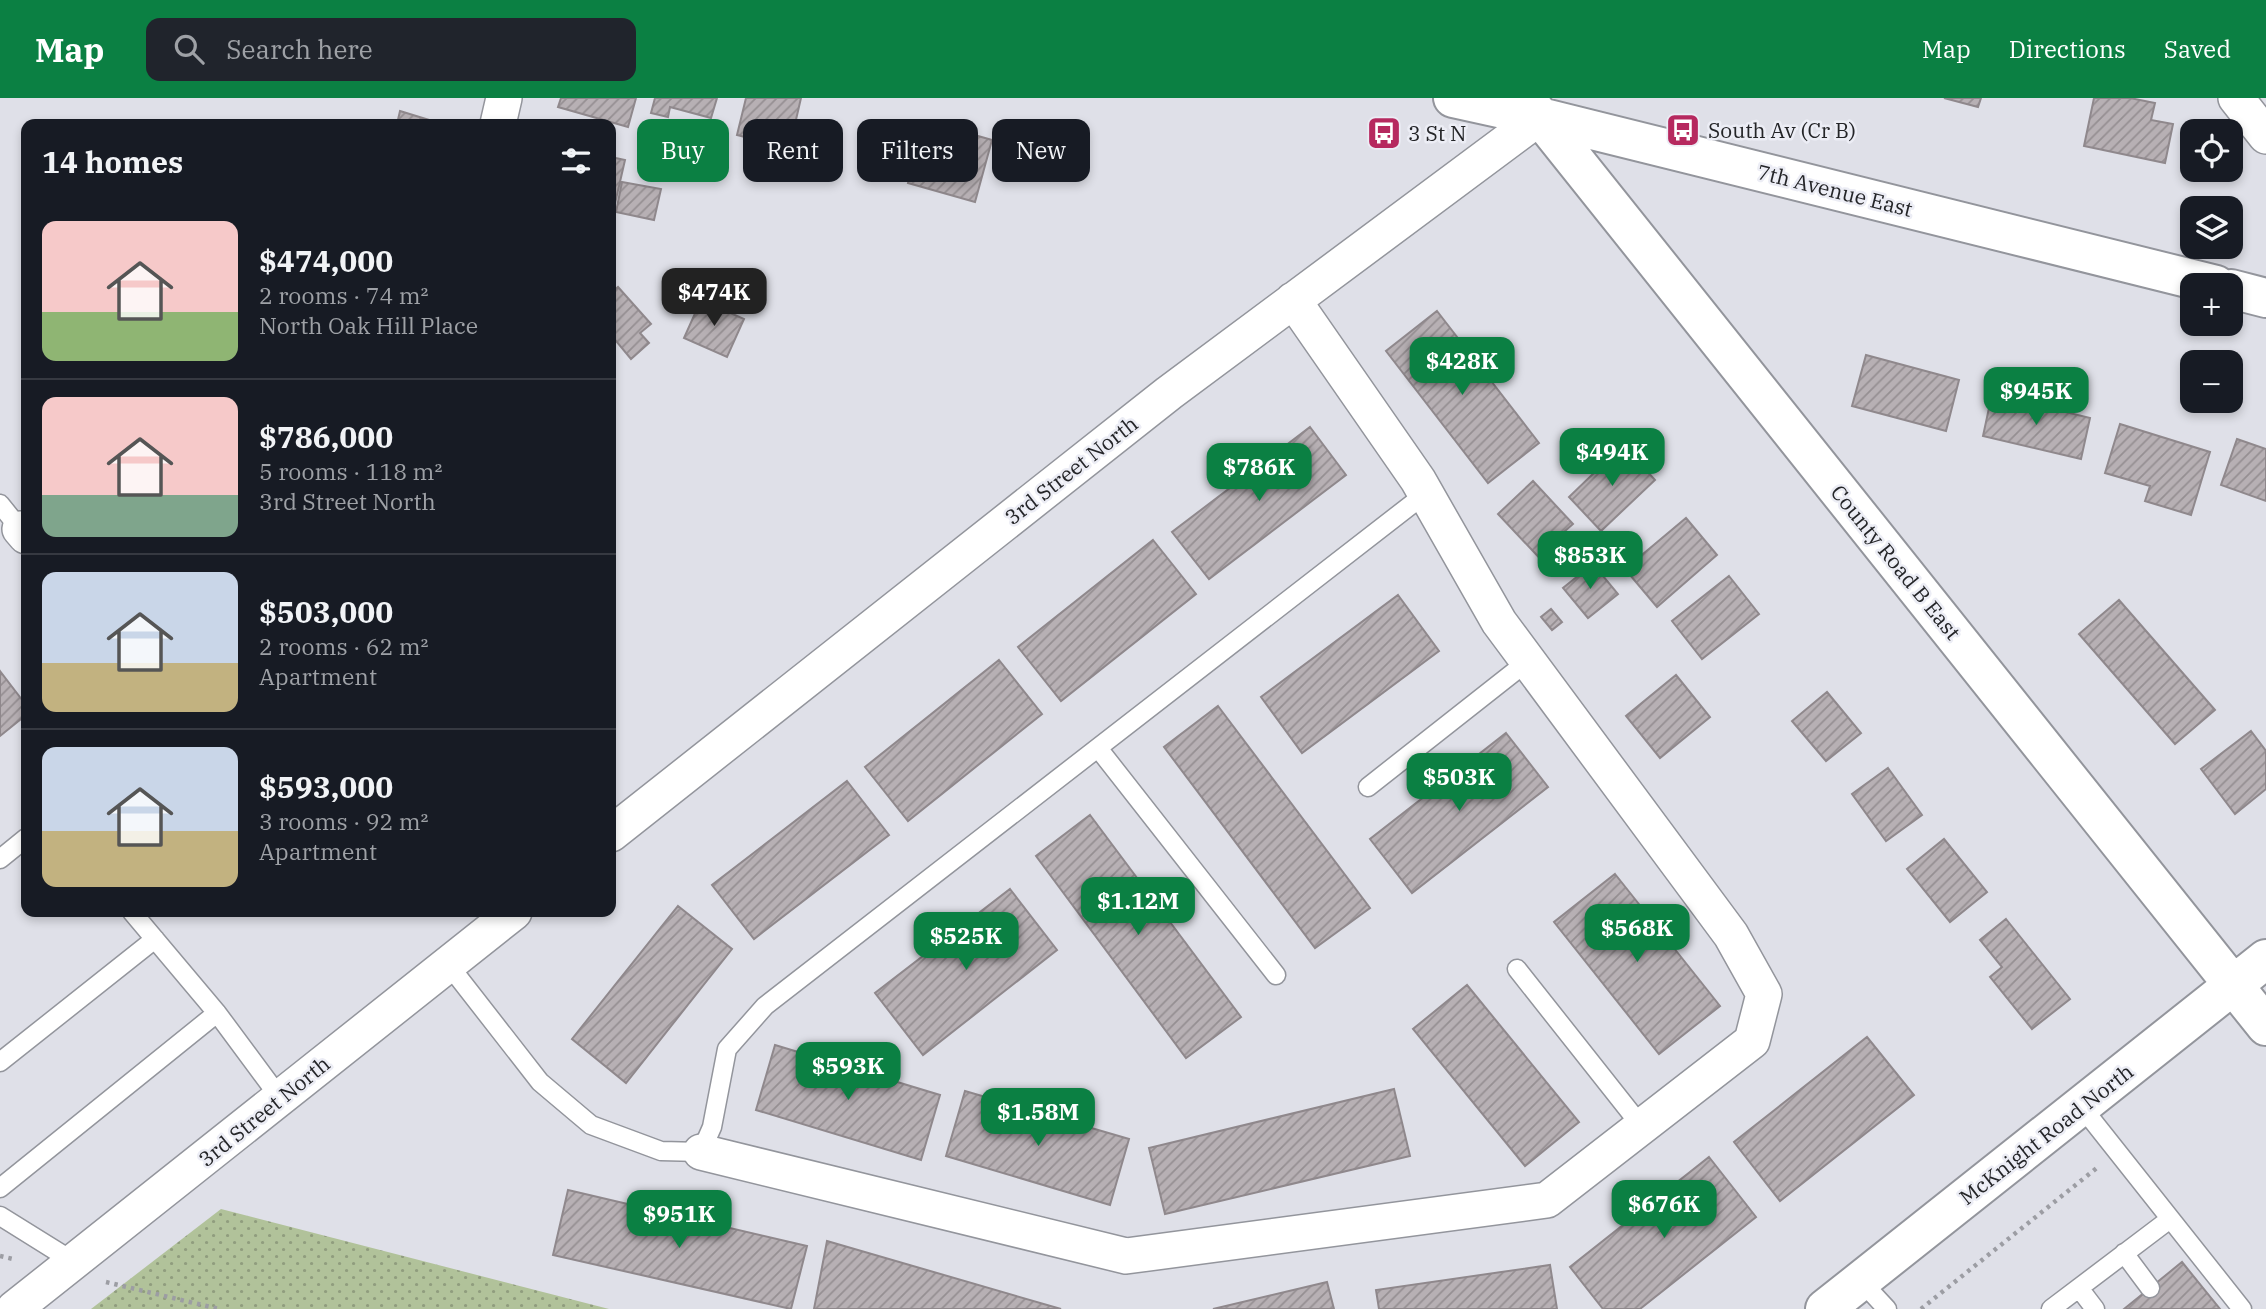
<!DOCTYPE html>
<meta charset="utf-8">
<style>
body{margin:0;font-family:"IBM Plex Serif",serif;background:#20242c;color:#f1f3f6;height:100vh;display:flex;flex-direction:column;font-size:26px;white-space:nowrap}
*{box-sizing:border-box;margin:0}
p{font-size:23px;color:#9ea1a6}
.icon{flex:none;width:38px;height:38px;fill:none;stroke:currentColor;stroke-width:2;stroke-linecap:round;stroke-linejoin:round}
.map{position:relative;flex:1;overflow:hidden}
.panel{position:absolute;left:21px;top:21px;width:595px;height:798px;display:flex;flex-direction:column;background:#171b24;border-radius:14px;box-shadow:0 4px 10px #0003}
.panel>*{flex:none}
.guide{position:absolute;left:637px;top:21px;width:665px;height:63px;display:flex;gap:14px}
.tools{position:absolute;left:2180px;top:21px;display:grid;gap:14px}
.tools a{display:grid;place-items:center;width:63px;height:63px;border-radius:14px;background:#171b24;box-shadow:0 4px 10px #0003;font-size:35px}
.price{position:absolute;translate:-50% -60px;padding:0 16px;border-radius:14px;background:#0b8043;color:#fff;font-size:23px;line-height:46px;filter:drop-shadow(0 2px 4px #0008)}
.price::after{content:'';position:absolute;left:50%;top:42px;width:21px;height:16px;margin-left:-10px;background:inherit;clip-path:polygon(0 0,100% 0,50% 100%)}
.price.active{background:#222;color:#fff}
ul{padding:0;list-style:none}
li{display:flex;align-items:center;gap:21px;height:175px;padding:0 21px}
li+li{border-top:2px solid #363941}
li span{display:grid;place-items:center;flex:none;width:196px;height:140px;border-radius:14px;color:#555}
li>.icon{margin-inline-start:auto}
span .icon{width:84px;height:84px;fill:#fffc;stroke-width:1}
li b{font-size:30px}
h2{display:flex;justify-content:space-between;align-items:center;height:84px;padding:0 21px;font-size:30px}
.pill{padding:0 24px;border-radius:14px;background:#171b24;box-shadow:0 4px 10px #0003;font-size:24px;line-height:63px}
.pill.active{background:#0b8043;color:#fff}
header{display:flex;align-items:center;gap:42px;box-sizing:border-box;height:98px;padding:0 35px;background:#0b8043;color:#fff}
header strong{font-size:33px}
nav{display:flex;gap:38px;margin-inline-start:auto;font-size:24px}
.search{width:490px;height:63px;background:#20242c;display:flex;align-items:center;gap:18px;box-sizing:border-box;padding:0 24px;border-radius:14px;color:#9ea1a6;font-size:26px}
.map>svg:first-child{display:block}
</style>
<header>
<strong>Map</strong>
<div class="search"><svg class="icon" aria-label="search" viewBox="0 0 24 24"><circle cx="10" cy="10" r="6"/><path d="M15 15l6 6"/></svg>Search here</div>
<nav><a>Map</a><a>Directions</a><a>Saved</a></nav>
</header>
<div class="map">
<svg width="2266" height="1211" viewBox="0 0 2266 1211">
<defs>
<pattern id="park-dots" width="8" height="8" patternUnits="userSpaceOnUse" patternTransform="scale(1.75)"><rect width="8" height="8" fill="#b1c29a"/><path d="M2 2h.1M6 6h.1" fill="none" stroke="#909d7e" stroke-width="1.8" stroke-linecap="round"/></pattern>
<pattern id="building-hatch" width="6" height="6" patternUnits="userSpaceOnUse" patternTransform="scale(1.75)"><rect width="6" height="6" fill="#b7b0b4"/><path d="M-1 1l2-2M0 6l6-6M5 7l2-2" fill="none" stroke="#958f92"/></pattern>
</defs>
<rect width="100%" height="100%" fill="#dfe0e8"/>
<path fill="url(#park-dots)" d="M 221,1111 L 609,1211 L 91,1211 Z"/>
<path fill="url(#building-hatch)" stroke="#8f888c" stroke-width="2" d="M 561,0 L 636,0 L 628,29 L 558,9 Z
M 655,0 L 717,0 L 711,20 L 670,9 L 668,19 L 651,15 Z
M 746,0 L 801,0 L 789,52 L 774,48 L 771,64 L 749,59 L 753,41 L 737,37 Z
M 1944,0 L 1981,0 L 1978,9 Z
M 2094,0 L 2130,0 L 2155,5 L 2151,22 L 2173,26 L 2165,65 L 2084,48 Z
M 400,13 L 439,25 L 438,26 L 397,26 Z
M 943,28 L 992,42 L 975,104 L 908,85 L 921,38 L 939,43 Z
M 611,59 L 625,62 L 614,110 L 611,109 Z
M 622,84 L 661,91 L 654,122 L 616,114 Z
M 618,189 L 651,226 L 640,235 L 649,245 L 631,261 L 611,237 L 611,195 Z
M 701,202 L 744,221 L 727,259 L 684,240 Z
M 1437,213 L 1539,345 L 1488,385 L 1386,253 Z
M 1866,257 L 1959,282 L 1946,333 L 1852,308 Z
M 1992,296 L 2090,320 L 2081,361 L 1983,338 Z
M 2120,326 L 2210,354 L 2191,417 L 2145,403 L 2150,388 L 2105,375 Z
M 1310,329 L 1346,377 L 1209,481 L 1172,434 Z
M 2237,341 L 2266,351 L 2266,403 L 2221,387 Z
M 1623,347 L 1655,382 L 1601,433 L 1569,399 Z
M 1533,383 L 1573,426 L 1565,433 L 1575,443 L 1548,469 L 1498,416 Z
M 1686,420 L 1717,457 L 1657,509 L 1625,471 Z
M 1153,442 L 1196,496 L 1061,603 L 1018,549 Z
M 1593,466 L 1618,496 L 1588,520 L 1563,490 Z
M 1729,478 L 1759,516 L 1702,561 L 1672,523 Z
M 1398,497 L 1439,553 L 1302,655 L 1261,599 Z
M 2119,502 L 2215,612 L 2175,646 L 2079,536 Z
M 1551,511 L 1562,524 L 1552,532 L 1541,519 Z
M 999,562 L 1042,616 L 908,723 L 865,669 Z
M 0,573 L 26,607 L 26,617 L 0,638 Z
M 1676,577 L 1710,619 L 1660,660 L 1626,618 Z
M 1827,594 L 1861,635 L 1826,663 L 1792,623 Z
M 1218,608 L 1370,810 L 1315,850 L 1164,649 Z
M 2251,633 L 2266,653 L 2266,691 L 2235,716 L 2201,671 Z
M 1506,635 L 1548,689 L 1412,795 L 1370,741 Z
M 1888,670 L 1922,717 L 1886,743 L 1852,696 Z
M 847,683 L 889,737 L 754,841 L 712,787 Z
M 1090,717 L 1241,919 L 1186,960 L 1036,758 Z
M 1944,741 L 1987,794 L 1950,824 L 1907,771 Z
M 1615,776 L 1720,908 L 1659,956 L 1554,824 Z
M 1010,791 L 1057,852 L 923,957 L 875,895 Z
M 678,808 L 732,851 L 626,985 L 572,941 Z
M 2006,821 L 2070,901 L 2032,931 L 1990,879 L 2002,869 L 1980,842 Z
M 1467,887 L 1579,1024 L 1525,1068 L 1413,931 Z
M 1867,939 L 1914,997 L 1780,1103 L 1734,1044 Z
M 775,947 L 940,997 L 921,1062 L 756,1012 Z
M 1394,991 L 1410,1058 L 1165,1116 L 1149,1050 Z
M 965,993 L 1129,1041 L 1110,1107 L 946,1058 Z
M 1709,1059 L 1756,1119 L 1640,1211 L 1603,1211 L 1570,1169 Z
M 568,1092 L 807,1148 L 791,1211 L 553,1157 Z
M 827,1143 L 1061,1211 L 814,1211 Z
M 2182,1164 L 2220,1211 L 2124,1211 L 2150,1190 Z
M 1550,1167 L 1557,1211 L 1379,1211 L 1376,1192 Z
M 1327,1184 L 1334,1211 L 1213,1211 Z"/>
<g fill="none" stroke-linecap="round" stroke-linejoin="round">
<g stroke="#93959c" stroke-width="21">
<path id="service" d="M 0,406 L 20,431
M 1098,650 L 1276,877
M 1368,689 L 1528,563
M 0,761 L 26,740
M 132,814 L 217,915
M 448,866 L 540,984 L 591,1027 L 661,1053 L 701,1054 L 712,1029 L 727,951 L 765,908 L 1425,396
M 1517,871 L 1642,1029
M 0,964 L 155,841
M 2081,1008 L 2242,1211
M 0,1090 L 217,915 L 280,1000
M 0,1118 L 74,1164
M 2124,1155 L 2150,1190
M 1861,1183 L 1887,1211
M 2079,1190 L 2095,1211
M 2051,1211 L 2170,1121"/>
</g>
<g stroke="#93959c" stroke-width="38">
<path id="minor" d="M 2236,0 L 2266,38
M 498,26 L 504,0
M 20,431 L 26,438
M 611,736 L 1169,295 L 1540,19
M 701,1054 L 1126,1158 L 1547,1102 L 1752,943 L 1764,896 L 1731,837 L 1499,524 L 1418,382 L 1293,202
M 14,1211 L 514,814"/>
</g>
<g stroke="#93959c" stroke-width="42">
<path id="tertiary" d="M 1453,0 L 1540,19 L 2216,187
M 1525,0 L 2266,928
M 2231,191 L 2266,200
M 1825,1211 L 2266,861"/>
</g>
<path stroke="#9c9da3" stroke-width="4.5" stroke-dasharray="3.5 5" stroke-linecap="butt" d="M 0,1158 L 13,1161
M 106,1184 L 219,1211
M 1921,1211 L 2098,1069"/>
<use href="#service" stroke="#fff" stroke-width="18"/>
<use href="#minor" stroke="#fff" stroke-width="35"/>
<use href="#tertiary" stroke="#fff" stroke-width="38"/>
</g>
<defs>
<g id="bus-square" transform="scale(1.75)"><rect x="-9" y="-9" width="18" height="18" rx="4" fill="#b6295f" stroke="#ecedf5"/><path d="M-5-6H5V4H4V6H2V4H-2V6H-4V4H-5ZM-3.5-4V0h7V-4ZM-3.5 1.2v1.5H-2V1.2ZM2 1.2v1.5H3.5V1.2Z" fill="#fff"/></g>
</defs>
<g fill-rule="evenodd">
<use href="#bus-square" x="1683" y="32"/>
<use href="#bus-square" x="1384" y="35"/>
</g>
<g text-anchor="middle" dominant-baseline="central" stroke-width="5" stroke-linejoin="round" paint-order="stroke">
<g font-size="21" fill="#242528" stroke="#ecedf5" text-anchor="start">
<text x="1708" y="32">South Av (Cr B)</text>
<text x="1408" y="35">3 St N</text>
</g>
<g font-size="21" fill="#242528" stroke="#ecedf5">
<text transform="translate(1835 92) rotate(14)">7th Avenue East</text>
<text transform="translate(1071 372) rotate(-38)">3rd Street North</text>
<text transform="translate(1896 464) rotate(51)">County Road B East</text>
<text transform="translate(264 1013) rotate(-39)">3rd Street North</text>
<text transform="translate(2046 1036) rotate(-38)">McKnight Road North</text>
</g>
</g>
</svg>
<div class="tools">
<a><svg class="icon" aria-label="locate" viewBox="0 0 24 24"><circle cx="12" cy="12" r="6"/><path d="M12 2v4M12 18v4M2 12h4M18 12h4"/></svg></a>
<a><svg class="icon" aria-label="layers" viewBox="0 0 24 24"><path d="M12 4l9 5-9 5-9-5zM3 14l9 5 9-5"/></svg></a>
<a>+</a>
<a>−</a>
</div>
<b class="price active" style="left:714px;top:230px">$474K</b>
<b class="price" style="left:1462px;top:299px">$428K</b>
<b class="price" style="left:2036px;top:329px">$945K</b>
<b class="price" style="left:1612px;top:390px">$494K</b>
<b class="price" style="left:1259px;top:405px">$786K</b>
<b class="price" style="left:1590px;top:493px">$853K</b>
<b class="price" style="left:1459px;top:715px">$503K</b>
<b class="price" style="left:1138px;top:839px">$1.12M</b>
<b class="price" style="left:1637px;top:866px">$568K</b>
<b class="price" style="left:966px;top:874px">$525K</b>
<b class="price" style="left:848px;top:1004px">$593K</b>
<b class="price" style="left:1038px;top:1050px">$1.58M</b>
<b class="price" style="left:1664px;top:1142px">$676K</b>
<b class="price" style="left:679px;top:1152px">$951K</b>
<div class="guide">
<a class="pill active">Buy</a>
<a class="pill">Rent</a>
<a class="pill">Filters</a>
<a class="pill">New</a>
</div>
<section class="panel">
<h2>14 homes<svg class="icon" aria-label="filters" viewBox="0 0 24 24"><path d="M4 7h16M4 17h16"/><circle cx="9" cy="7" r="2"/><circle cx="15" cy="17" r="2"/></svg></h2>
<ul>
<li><span style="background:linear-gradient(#f6c9c9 65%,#8fb573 0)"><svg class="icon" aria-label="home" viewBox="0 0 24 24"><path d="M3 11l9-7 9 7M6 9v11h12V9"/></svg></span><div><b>$474,000</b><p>2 rooms · 74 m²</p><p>North Oak Hill Place</p></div></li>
<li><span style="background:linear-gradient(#f6c9c9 70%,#7fa58c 0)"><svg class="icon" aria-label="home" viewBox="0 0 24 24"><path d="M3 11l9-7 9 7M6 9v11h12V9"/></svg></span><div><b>$786,000</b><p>5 rooms · 118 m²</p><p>3rd Street North</p></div></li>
<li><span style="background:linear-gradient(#c9d6e8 65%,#c2b280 0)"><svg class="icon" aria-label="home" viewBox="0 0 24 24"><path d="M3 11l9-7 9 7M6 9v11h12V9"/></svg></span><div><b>$503,000</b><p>2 rooms · 62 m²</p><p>Apartment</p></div></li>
<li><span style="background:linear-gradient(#c9d6e8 60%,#c2b280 0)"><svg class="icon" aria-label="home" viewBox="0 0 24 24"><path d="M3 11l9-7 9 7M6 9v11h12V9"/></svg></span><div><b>$593,000</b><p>3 rooms · 92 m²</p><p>Apartment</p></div></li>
</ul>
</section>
</div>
